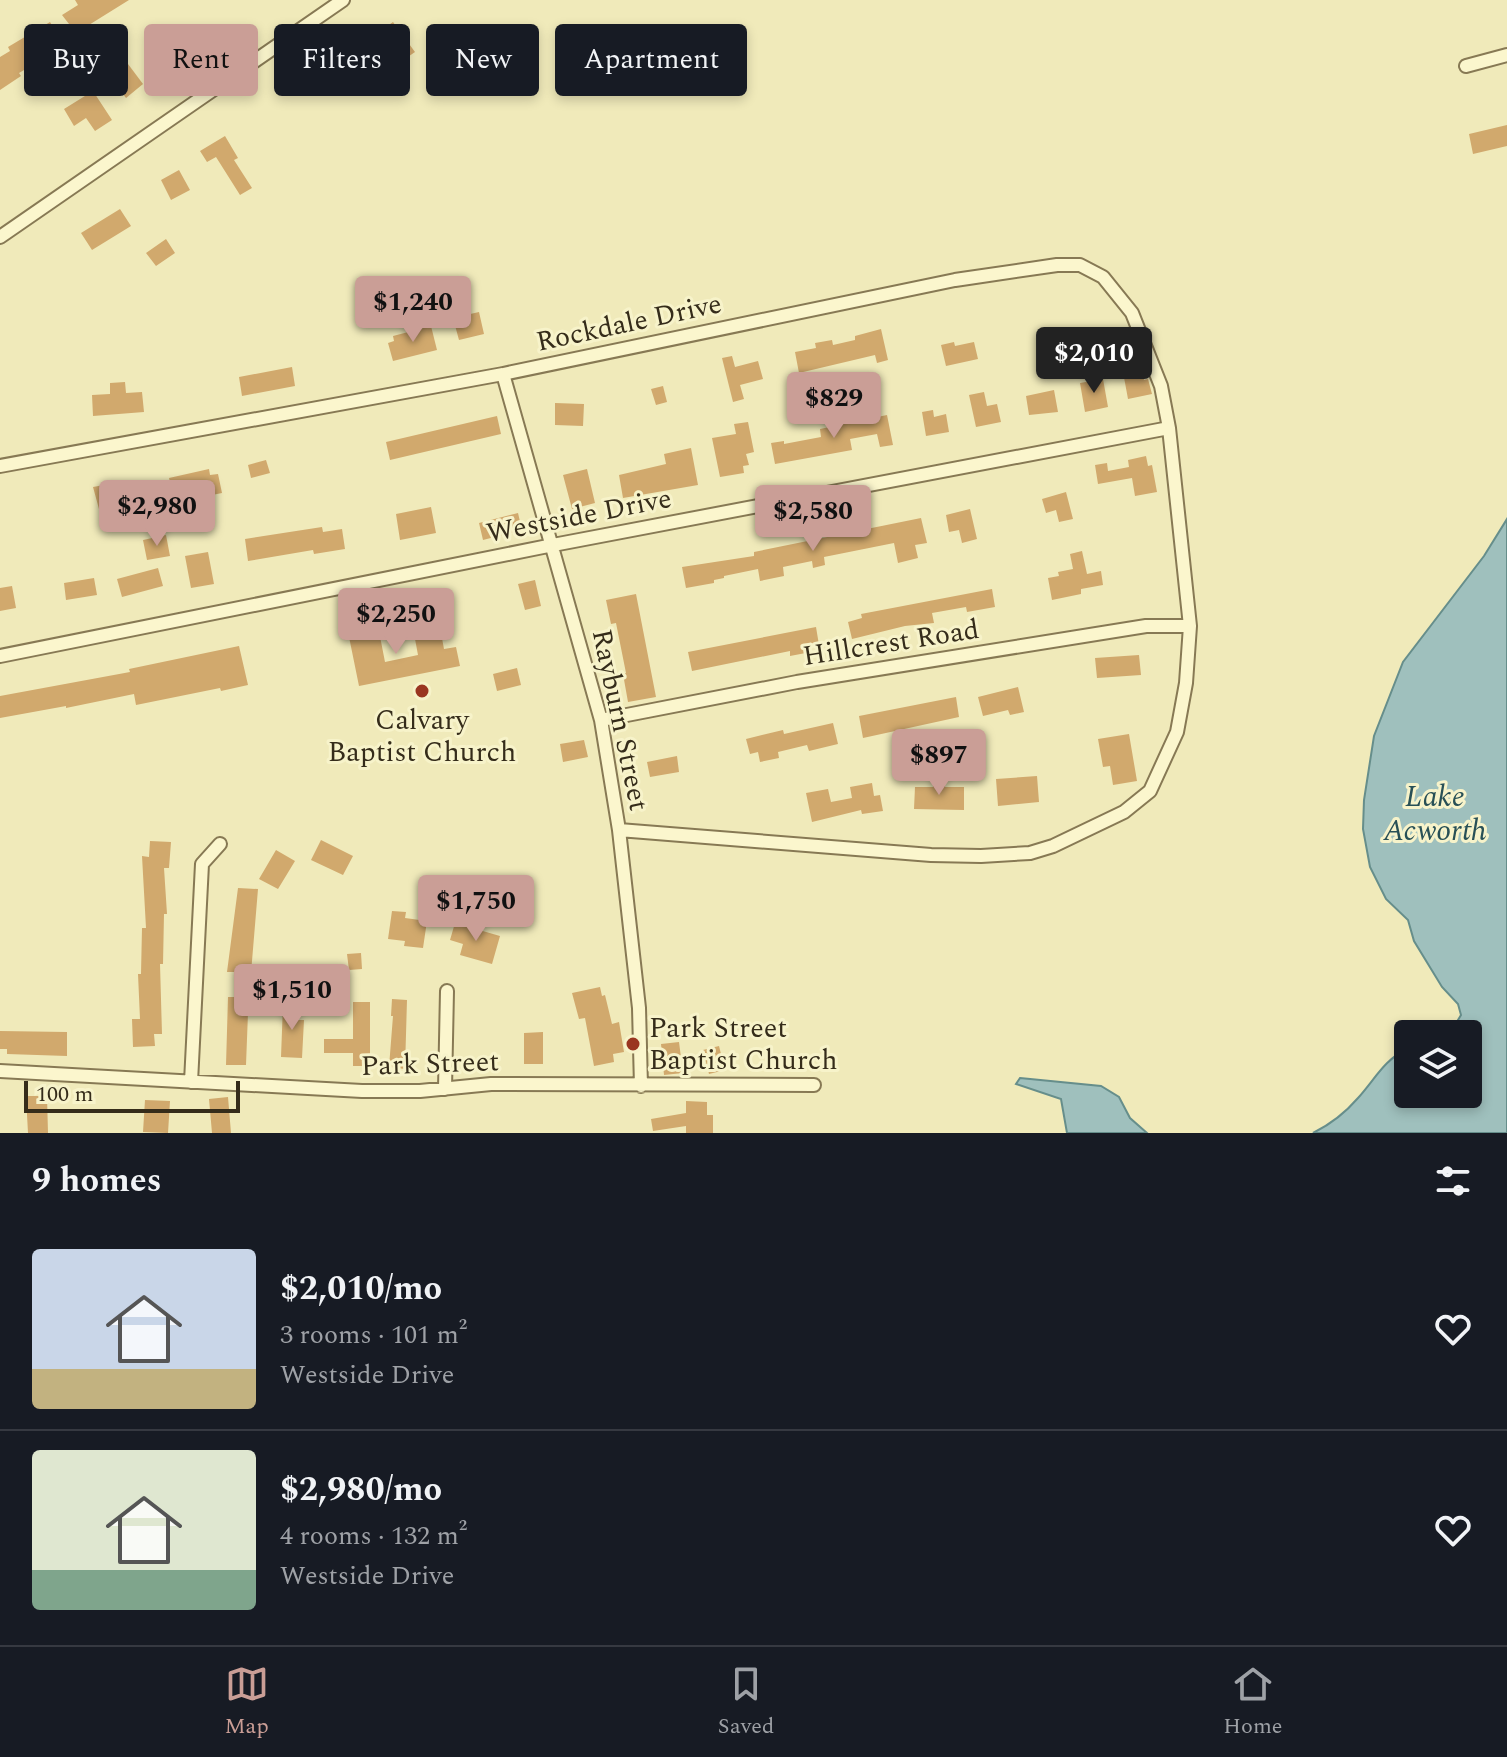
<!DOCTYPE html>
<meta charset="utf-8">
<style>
body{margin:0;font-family:Spectral,serif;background:#20242c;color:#f1f3f6;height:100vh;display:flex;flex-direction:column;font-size:30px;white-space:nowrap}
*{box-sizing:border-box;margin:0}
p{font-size:26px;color:#9ea1a6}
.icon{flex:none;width:44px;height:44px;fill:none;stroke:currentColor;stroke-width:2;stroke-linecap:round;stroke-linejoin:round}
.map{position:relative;height:1133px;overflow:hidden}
.drawer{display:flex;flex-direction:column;background:#171b24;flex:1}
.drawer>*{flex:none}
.banner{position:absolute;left:24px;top:24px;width:800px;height:72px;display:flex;gap:16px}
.fabs{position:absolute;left:1394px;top:1020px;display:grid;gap:16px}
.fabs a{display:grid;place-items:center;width:88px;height:88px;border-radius:8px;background:#171b24;box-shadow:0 4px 12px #0003;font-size:40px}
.scale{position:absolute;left:24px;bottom:20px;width:216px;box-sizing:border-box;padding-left:8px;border:4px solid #352c1a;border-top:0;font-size:22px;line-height:28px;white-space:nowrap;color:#352c1a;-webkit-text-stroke:6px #f7f3ca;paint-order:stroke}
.price{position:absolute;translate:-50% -68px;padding:0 18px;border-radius:8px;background:#ca9e96;color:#111;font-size:26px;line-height:52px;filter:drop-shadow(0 2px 4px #0008)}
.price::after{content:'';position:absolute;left:50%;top:48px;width:24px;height:18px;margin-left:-12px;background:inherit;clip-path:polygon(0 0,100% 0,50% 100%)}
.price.selected{background:#222;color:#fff}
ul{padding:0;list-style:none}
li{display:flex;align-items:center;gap:24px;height:200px;padding:0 32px}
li+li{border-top:2px solid #363941}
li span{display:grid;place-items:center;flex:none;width:224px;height:160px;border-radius:8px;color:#555}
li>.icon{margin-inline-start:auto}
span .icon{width:96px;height:96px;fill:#fffc;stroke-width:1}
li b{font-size:34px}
h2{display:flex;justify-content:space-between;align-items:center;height:96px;padding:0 32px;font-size:34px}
.tag{padding:0 28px;border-radius:8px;background:#171b24;box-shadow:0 4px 12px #0003;font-size:28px;line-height:72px}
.tag.selected{background:#ca9e96;color:#111}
.tab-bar{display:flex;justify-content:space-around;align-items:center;height:112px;border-top:2px solid #363941;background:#171b24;font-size:22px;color:#9ea1a6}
.tab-bar a{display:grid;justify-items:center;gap:4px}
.tab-bar .selected{color:#ca9e96}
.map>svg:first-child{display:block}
</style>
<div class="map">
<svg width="1507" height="1133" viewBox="0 0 1507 1133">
<rect width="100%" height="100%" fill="#f0eaba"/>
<path fill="#9fc0bd" stroke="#668e8b" stroke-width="2" d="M 1507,519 L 1507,1133 L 1313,1133 C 1329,1125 1346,1112 1358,1098 C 1376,1078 1383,1061 1408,1048 L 1408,1094 L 1468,1094 L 1468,1034 L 1437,1034 L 1455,1025 L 1461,1015 L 1458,1004 L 1442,987 L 1414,941 L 1408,920 L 1386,899 L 1370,867 L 1363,829 L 1364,800 L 1374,736 L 1403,662 L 1484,556 Z
M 1020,1078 L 1101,1086 L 1119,1097 L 1130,1118 L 1147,1133 L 1067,1133 L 1061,1099 L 1016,1084 Z"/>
<path fill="#d1a96d" d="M 75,0 L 129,0 L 76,33 L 62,15 L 78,5 Z
M 50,22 L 65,46 L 19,73 L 21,76 L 0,90 L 0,57 L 10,51 L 8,47 Z
M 393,22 L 415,52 L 402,61 L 406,66 L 396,73 L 385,58 L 345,86 L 333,67 L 340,62 L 338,58 L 349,50 L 353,55 L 374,41 L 371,37 Z
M 171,28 L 190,56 L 170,70 L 151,42 Z
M 125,60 L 143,84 L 126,98 L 107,73 Z
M 93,91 L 112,120 L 95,131 L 86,118 L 74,126 L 64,109 Z
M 1507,125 L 1507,146 L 1473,154 L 1469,134 Z
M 225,136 L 238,158 L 234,160 L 252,188 L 240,195 L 216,157 L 207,162 L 200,151 Z
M 179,170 L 190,190 L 171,200 L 161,180 Z
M 120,209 L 131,226 L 92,250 L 81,233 Z
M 166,239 L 175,253 L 156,266 L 146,253 Z
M 479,312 L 484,334 L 459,340 L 453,318 Z
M 431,326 L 437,350 L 393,361 L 388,343 L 394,341 L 393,336 Z
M 881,329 L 888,360 L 877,363 L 875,355 L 799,373 L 795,352 L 816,348 L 815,343 L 832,340 L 833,345 L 855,340 L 855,336 Z
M 954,342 L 955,346 L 974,342 L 978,359 L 946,366 L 941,345 Z
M 732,356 L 735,367 L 758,361 L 763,379 L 740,385 L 744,399 L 733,402 L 722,358 Z
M 292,367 L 295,386 L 242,396 L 239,377 Z
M 1142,369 L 1144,380 L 1148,379 L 1152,394 L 1128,399 L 1123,372 Z
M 1103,379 L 1108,407 L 1085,412 L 1080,383 Z
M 125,382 L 126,393 L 142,392 L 144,412 L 93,416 L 92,395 L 110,394 L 110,383 Z
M 663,386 L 667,402 L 656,405 L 651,389 Z
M 1054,390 L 1058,412 L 1029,415 L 1026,396 Z
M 984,392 L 987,406 L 997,404 L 1001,422 L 976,427 L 969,395 Z
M 555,403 L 584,404 L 583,426 L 555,425 Z
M 933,410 L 934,417 L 946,414 L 949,432 L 926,436 L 922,412 Z
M 887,415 L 893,445 L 880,447 L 877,434 L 850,439 L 852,450 L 775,464 L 771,443 L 784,441 L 784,444 L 821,437 L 820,429 Z
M 497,416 L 501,434 L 390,460 L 386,442 Z
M 748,422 L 754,452 L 746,454 L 749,465 L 743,466 L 744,473 L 720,477 L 712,438 L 736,434 L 734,424 Z
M 691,448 L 698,485 L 623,498 L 619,475 L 666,464 L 664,454 Z
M 1146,456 L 1148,466 L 1152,465 L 1157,492 L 1135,496 L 1132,478 L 1098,484 L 1095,465 L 1107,463 L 1108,471 L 1129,467 L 1128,460 Z
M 266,460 L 270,473 L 251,478 L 248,465 Z
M 209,469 L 210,475 L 218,474 L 222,493 L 187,500 L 185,492 L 173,495 L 169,478 Z
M 587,469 L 595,503 L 572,509 L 563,475 Z
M 104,485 L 105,490 L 117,488 L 120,505 L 99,509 L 93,487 Z
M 1066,492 L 1073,519 L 1059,522 L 1056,510 L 1046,513 L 1042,499 Z
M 431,507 L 436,533 L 400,540 L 396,514 Z
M 970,509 L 977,539 L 962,543 L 959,530 L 949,532 L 946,515 Z
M 518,513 L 522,530 L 483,540 L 479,523 Z
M 921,518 L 927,543 L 915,545 L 918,558 L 898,563 L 894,543 L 824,557 L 825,565 L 813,568 L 812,561 L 783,567 L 784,576 L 760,581 L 758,569 L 724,576 L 724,578 L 714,580 L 714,583 L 686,588 L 682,567 L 754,556 L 754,552 Z
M 322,527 L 323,532 L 342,529 L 345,549 L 314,554 L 313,550 L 248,561 L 245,539 Z
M 166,535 L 170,556 L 147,560 L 143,540 Z
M 1082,551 L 1087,574 L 1101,571 L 1103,585 L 1081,589 L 1081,594 L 1052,600 L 1048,578 L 1059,576 L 1058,572 L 1073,569 L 1070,554 Z
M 208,552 L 214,584 L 191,588 L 185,556 Z
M 158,568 L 163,586 L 122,597 L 117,579 Z
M 94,578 L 97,595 L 66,600 L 64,583 Z
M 535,580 L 541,606 L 525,610 L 518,584 Z
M 12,586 L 16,608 L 0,611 L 0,588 Z
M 992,589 L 995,607 L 967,612 L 966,607 L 932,613 L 934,623 L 905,626 L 852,639 L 848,622 L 862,618 L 861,614 Z
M 636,594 L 656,697 L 628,702 L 623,674 L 626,673 L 616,623 L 611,624 L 606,600 Z
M 377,621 L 385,662 L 418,655 L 415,639 L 441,633 L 444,649 L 456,647 L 460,666 L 359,686 L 347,627 Z
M 816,627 L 819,645 L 810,647 L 811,652 L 790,656 L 790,651 L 692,671 L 688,652 Z
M 239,646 L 248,685 L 221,691 L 220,688 L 136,705 L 134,694 L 66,708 L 66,706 L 0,718 L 0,696 L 130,672 L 129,669 Z
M 1139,655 L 1141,675 L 1097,678 L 1095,658 Z
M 517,668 L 521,685 L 497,691 L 493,674 Z
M 1018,687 L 1024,712 L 1010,715 L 1008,710 L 983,716 L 978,697 Z
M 956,697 L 959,717 L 863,738 L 859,716 Z
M 833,723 L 838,744 L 809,751 L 807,745 L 778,752 L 779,758 L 760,762 L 758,752 L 750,754 L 746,739 L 783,730 L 784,734 Z
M 1129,734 L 1137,781 L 1113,785 L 1110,766 L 1103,767 L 1098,739 Z
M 584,740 L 588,757 L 563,762 L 560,744 Z
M 677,756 L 679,772 L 650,777 L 647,762 Z
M 1037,776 L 1039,802 L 998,806 L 996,779 Z
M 933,779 L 945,779 L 945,787 L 964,787 L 964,810 L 914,809 L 915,787 L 933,787 Z
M 872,783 L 874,796 L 880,795 L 883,811 L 862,814 L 861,810 L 812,822 L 806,793 L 828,789 L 831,802 L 852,798 L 850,787 Z
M 321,840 L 353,856 L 343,875 L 311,860 Z
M 150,841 L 171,842 L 169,868 L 164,868 L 167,914 L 164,914 L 163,964 L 160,964 L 162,1034 L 154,1034 L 155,1046 L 133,1047 L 132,1019 L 140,1019 L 138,974 L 141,974 L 142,928 L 146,928 L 142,856 L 149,857 Z
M 276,850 L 295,861 L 278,889 L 259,879 Z
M 238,888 L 258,889 L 250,985 L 255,985 L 255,1013 L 248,1013 L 246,1065 L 226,1065 L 228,997 L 234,997 L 234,972 L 227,972 Z
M 392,911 L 406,912 L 405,918 L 427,921 L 423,948 L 404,946 L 405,941 L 388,939 Z
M 455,923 L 500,936 L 492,964 L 460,955 L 463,944 L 450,940 Z
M 361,953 L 362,969 L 349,970 L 347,954 Z
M 600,987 L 602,996 L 605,995 L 612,1024 L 619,1022 L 624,1052 L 613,1054 L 614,1062 L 594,1066 L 585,1018 L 579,1019 L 572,993 Z
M 392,999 L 407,1000 L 405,1069 L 389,1067 L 393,1016 L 391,1016 Z
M 353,1002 L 370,1002 L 370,1066 L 353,1066 L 353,1053 L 324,1053 L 324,1039 L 353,1039 Z
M 283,1004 L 299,1004 L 298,1020 L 304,1020 L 302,1058 L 281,1057 Z
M 0,1031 L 67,1032 L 67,1056 L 7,1054 L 7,1049 L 0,1049 Z
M 543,1032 L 543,1064 L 524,1064 L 524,1033 Z
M 679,1042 L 683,1073 L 664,1075 L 661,1044 Z
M 719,1046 L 725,1070 L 709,1074 L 703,1050 Z
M 26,1096 L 47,1096 L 48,1133 L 28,1133 Z
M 228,1097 L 231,1133 L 212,1133 L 209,1099 Z
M 145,1100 L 170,1101 L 168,1133 L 143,1132 Z
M 686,1101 L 707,1102 L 707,1115 L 713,1115 L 713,1133 L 686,1133 L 686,1126 L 653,1131 L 651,1119 L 686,1113 Z"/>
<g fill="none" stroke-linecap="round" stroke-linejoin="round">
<g stroke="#877954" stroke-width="16">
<path id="minor" d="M 1466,66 L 1507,55
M 0,237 L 343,0
M 503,374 L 601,720 L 619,830 L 639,1008 L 641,1086
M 0,466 L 503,374 L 955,280 L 1057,265 L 1080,265 L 1103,277 L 1132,313 L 1161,386 L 1169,428 L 1190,626 L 1186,683 L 1177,732 L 1150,791 L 1124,812 L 1053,846 L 1030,853 L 981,856 L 931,855 L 619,830
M 0,656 L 553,545 L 1169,428
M 601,720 L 797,682 L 1146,626 L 1190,626
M 0,1071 L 362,1091 L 420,1091 L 491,1084 L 814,1085
M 191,1082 L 202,864 L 220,844
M 445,1089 L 447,991"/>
</g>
<use href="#minor" stroke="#fbf6cd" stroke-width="12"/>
</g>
<g fill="#9a3620" stroke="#f7f3ca" stroke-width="3">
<circle cx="422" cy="691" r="8"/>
<circle cx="633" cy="1044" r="8"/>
</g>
<g text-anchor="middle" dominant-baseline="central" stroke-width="6" stroke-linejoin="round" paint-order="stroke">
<g font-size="28" fill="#352c1a" stroke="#f7f3ca">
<text transform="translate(629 323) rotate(-12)">Rockdale Drive</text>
<text transform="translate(579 516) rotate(-11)">Westside Drive</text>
<text transform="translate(891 643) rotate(-9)">Hillcrest Road</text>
<text transform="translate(620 720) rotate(78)">Rayburn Street</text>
<text transform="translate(430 1064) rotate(-2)">Park Street</text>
</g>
<g font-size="28" fill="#352c1a" stroke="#f7f3ca">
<text x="422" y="720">Calvary<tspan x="422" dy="32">Baptist Church</tspan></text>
<text x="649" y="1028" text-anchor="start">Park Street<tspan x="649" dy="32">Baptist Church</tspan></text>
</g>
<g font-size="30" font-style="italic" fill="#285056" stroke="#f7f3ca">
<text x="1435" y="797">Lake<tspan x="1435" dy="34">Acworth</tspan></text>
</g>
</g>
</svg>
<div class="fabs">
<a><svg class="icon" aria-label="layers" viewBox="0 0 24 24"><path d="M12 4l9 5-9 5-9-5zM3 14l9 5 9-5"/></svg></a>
</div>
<div class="scale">100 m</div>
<b class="price" style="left:413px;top:344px">$1,240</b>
<b class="price selected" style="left:1094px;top:395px">$2,010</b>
<b class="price" style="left:834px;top:440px">$829</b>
<b class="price" style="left:157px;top:548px">$2,980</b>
<b class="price" style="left:813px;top:553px">$2,580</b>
<b class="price" style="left:396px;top:656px">$2,250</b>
<b class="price" style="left:939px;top:797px">$897</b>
<b class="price" style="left:476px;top:943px">$1,750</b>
<b class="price" style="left:292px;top:1032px">$1,510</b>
<div class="banner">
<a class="tag">Buy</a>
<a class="tag selected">Rent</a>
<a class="tag">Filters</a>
<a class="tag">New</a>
<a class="tag">Apartment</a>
</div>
</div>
<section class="drawer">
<h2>9 homes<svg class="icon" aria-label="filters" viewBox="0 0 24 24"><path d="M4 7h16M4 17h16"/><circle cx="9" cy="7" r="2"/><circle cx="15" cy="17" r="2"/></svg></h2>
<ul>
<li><span style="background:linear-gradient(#c9d6e8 75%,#c2b280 0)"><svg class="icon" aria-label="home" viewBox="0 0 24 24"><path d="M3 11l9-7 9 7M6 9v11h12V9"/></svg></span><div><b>$2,010/mo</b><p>3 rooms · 101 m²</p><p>Westside Drive</p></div><svg class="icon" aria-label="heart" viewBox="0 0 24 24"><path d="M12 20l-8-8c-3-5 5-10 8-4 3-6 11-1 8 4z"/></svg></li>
<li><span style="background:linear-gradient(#dfe7d0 75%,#7fa58c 0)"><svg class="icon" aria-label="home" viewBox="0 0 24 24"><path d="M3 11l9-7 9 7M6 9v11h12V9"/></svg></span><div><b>$2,980/mo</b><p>4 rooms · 132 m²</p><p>Westside Drive</p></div><svg class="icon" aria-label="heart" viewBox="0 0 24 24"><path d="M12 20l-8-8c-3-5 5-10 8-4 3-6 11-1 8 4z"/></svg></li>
</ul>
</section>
<nav class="tab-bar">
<a class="selected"><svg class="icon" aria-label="map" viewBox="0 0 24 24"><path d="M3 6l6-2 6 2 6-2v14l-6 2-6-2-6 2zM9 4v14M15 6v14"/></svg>Map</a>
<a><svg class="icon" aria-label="saved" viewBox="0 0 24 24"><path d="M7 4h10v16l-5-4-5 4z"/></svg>Saved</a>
<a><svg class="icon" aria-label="home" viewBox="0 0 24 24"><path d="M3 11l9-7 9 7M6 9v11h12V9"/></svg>Home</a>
</nav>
